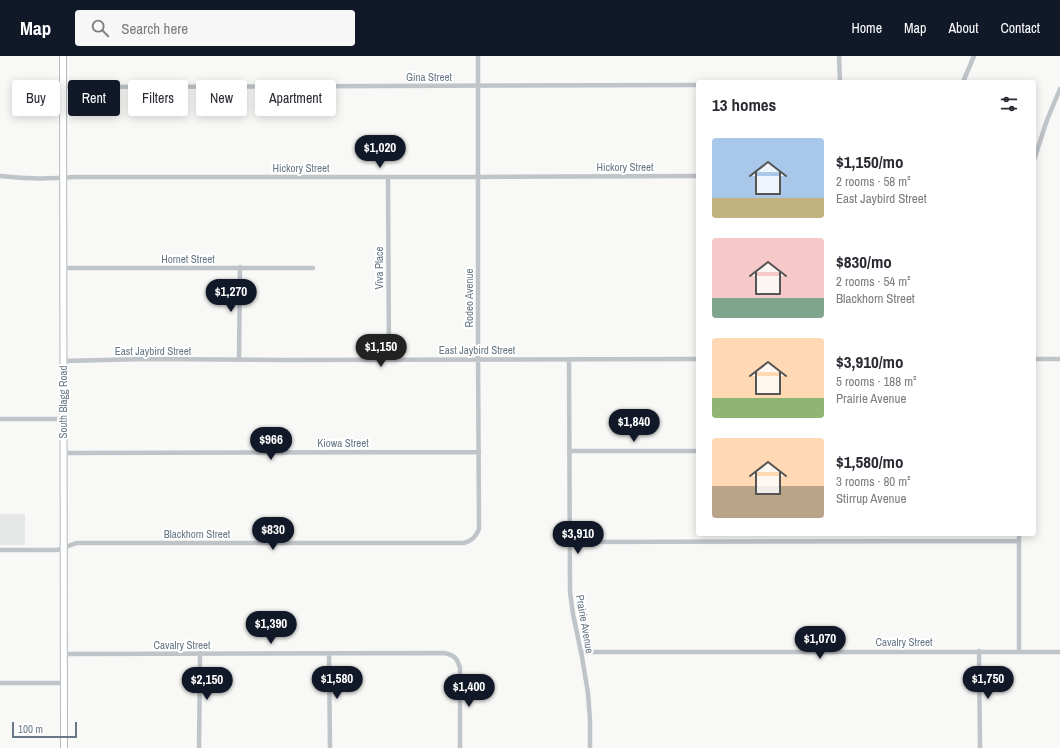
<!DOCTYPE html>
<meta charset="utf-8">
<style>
body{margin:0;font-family:"Archivo Narrow",sans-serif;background:#f7f7f7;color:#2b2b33;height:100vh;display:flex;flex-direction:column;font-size:15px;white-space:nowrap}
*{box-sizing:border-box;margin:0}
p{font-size:13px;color:#7c7c81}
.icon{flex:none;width:22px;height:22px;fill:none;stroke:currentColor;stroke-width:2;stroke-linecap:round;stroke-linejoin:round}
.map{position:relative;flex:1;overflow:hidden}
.drawer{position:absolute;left:696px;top:24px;width:340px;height:456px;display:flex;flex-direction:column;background:#fff;border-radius:4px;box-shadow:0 2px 10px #0003}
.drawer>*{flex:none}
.guide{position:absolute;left:12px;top:24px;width:380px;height:36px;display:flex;gap:8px}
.scale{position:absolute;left:12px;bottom:10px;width:65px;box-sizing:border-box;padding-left:4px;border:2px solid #687886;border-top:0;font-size:11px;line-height:14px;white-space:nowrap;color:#687886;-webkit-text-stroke:3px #fff;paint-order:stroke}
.price{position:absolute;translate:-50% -34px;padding:0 9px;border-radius:14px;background:#111827;color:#fff;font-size:13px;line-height:26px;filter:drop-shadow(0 1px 2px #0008)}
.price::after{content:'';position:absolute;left:50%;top:24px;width:12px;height:9px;margin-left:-6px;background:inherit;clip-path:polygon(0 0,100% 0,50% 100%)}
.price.on{background:#222;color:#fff}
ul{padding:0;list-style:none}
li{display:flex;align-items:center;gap:12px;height:100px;padding:0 16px}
li span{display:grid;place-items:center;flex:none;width:112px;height:80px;border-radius:4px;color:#555}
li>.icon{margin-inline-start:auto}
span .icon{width:48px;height:48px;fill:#fffc;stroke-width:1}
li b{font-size:17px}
h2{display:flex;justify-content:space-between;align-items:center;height:48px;padding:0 16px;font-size:17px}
.pill{padding:0 14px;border-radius:4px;background:#fff;box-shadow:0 2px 10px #0003;font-size:14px;line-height:36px}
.pill.on{background:#111827;color:#fff}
header{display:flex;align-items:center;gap:24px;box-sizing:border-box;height:56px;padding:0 20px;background:#111827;color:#fff}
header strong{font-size:19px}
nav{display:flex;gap:22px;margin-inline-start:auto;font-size:14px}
.search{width:280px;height:36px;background:#f7f7f7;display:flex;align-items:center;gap:10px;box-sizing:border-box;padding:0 14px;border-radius:4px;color:#7c7c81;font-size:15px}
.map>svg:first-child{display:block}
</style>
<header>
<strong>Map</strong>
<div class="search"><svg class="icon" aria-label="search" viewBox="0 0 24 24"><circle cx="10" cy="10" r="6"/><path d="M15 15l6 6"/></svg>Search here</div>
<nav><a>Home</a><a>Map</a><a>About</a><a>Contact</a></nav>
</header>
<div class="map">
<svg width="1060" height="692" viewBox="0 0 1060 692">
<rect width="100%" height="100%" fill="#f8f8f6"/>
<path fill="#e6e7e7" d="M 0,458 L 25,458 L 25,489 L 0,489 Z"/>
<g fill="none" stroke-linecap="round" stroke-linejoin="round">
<g stroke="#b4b9be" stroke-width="8">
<path id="secondary" d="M 63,0 L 64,692"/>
</g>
<path stroke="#bfc4c8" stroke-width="4.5" d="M 839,0 L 840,26
M 963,26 L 974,0
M 63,31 L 698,29
M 1034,104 L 1047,64 L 1060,33
M 0,120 C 24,123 51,123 74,121 L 478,121 L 698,120
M 388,121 L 389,304
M 63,212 L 313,212
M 1034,303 L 1060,303
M 239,304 L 240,211
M 569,304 L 570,536 L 573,558 L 582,601 L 588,637 L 590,664 L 590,692
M 63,305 L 146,303 L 284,304 L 698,303
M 0,363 L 63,363
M 569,395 L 698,395
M 63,397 L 479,396
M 1019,478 L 1019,596
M 570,486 L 1019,485
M 0,494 L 57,494 C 65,493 70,488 77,487 L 464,487 C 472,485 476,481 479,473 L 478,291 L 478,0
M 979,595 L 980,692
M 581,596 L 1060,596
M 329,597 L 330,692
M 64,598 L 445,597 C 455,600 457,602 460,612 L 460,692
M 0,627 L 63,627
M 199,692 L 200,597"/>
<use href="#secondary" stroke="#fff" stroke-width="6"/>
</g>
<g text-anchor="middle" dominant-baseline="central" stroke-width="4" stroke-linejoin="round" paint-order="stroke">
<g font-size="11" fill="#687886" stroke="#fff">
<text x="429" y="21">Gina Street</text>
<text x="625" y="111">Hickory Street</text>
<text x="301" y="112">Hickory Street</text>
<text x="188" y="203">Hornet Street</text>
<text transform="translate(379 212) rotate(-90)">Viva Place</text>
<text transform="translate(469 242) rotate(-90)">Rodeo Avenue</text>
<text x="477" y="294">East Jaybird Street</text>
<text x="153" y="295">East Jaybird Street</text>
<text transform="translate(63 346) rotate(-90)">South Blagg Road</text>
<text x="343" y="387">Kiowa Street</text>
<text x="197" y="478">Blackhorn Street</text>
<text transform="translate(585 568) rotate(80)">Prairie Avenue</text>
<text x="904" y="586">Cavalry Street</text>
<text x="182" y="589">Cavalry Street</text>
</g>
</g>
</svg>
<div class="scale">100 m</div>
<b class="price" style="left:380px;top:113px">$1,020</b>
<b class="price" style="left:231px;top:257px">$1,270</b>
<b class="price on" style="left:381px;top:312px">$1,150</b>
<b class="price" style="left:634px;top:387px">$1,840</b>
<b class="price" style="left:271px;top:405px">$966</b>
<b class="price" style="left:273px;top:495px">$830</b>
<b class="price" style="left:578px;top:499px">$3,910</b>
<b class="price" style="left:271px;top:589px">$1,390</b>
<b class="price" style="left:820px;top:604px">$1,070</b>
<b class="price" style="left:337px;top:644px">$1,580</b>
<b class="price" style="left:988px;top:644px">$1,750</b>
<b class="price" style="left:207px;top:645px">$2,150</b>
<b class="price" style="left:469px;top:652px">$1,400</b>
<div class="guide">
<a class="pill">Buy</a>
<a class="pill on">Rent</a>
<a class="pill">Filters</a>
<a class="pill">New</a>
<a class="pill">Apartment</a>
</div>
<section class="drawer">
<h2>13 homes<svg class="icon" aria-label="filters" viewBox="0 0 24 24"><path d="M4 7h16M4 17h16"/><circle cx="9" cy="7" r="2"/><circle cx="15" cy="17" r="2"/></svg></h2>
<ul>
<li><span style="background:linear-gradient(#a9c7e8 75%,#c2b280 0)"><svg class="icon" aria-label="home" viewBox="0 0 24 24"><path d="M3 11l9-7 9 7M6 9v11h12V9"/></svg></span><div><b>$1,150/mo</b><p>2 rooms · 58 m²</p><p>East Jaybird Street</p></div></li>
<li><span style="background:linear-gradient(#f6c9c9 75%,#7fa58c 0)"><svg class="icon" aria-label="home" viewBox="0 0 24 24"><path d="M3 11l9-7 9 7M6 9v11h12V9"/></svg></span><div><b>$830/mo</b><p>2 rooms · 54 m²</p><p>Blackhorn Street</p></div></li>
<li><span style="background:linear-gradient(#ffd9b3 75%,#8fb573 0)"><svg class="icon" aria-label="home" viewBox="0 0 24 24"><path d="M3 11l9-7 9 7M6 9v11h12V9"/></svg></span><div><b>$3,910/mo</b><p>5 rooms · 188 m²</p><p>Prairie Avenue</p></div></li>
<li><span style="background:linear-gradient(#ffd9b3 60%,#b9a48a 0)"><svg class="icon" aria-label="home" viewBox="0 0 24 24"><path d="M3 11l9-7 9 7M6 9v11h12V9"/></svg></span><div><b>$1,580/mo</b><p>3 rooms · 80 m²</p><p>Stirrup Avenue</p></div></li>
</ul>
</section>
</div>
